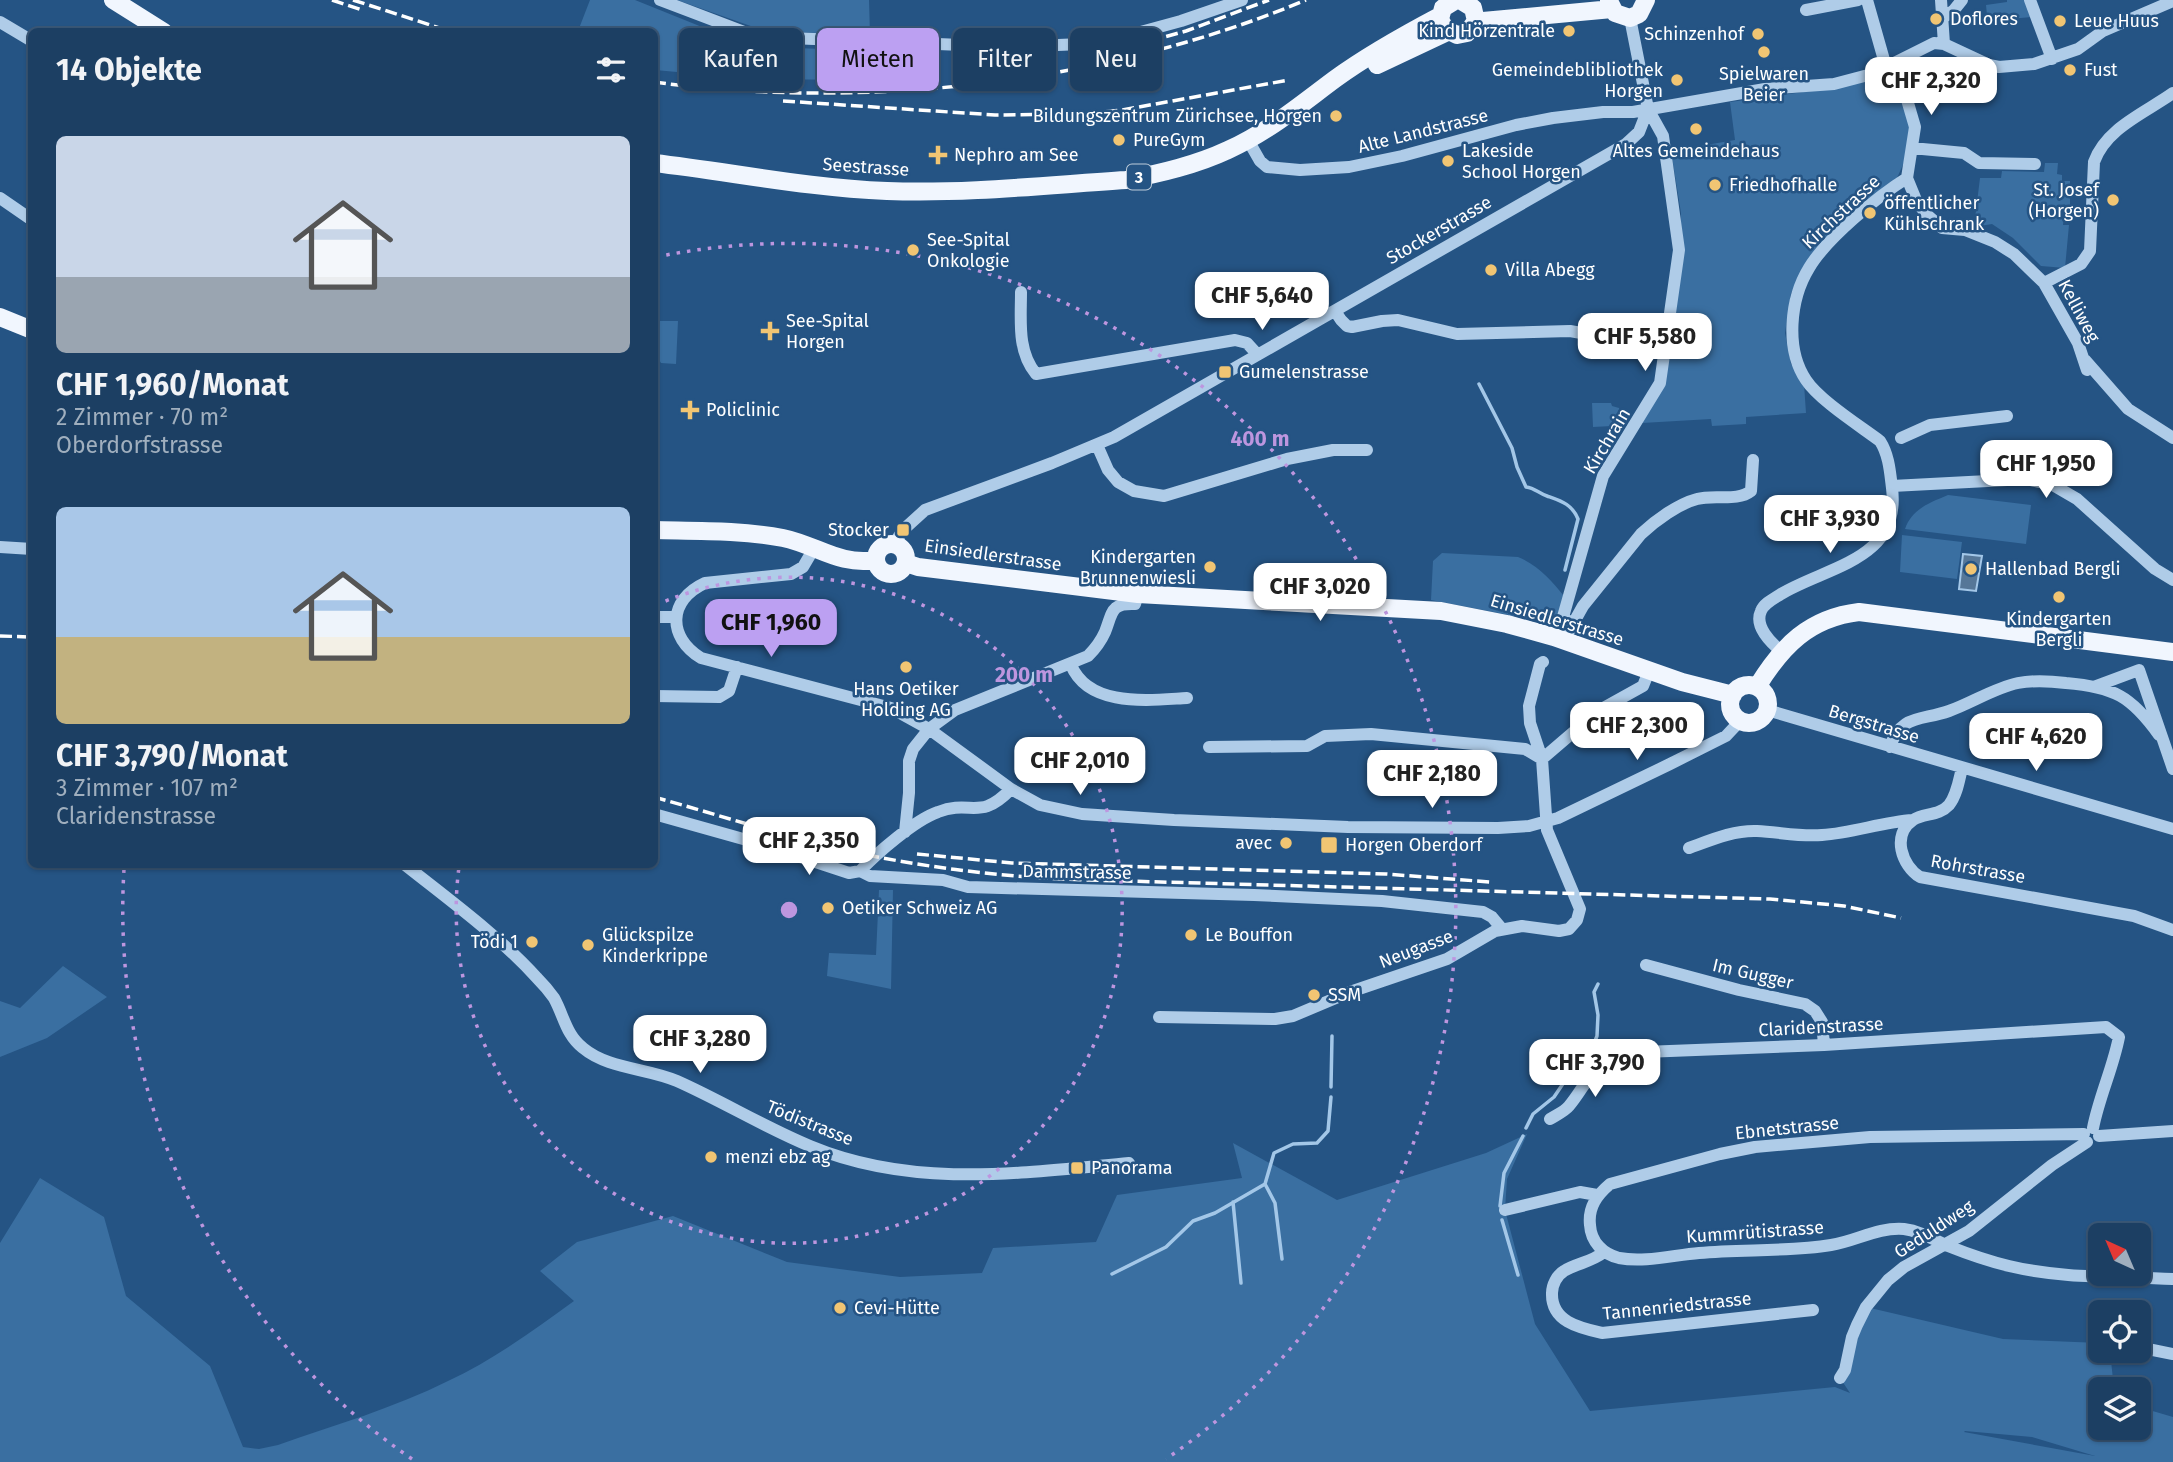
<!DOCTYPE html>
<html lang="de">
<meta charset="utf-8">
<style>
body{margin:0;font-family:"Fira Sans",sans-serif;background:#254669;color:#f1f3f6;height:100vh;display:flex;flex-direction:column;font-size:26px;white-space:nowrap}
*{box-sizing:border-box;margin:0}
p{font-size:23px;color:#a0afbe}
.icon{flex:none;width:38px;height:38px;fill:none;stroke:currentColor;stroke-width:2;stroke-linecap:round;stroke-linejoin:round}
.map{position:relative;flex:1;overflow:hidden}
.side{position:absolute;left:28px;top:28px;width:630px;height:840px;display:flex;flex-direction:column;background:#1c3f63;border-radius:10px;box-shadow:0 2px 5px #0004,0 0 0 2px #3a5878}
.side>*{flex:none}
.top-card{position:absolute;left:679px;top:28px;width:665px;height:63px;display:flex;gap:14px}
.needle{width:46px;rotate:316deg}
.tools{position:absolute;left:2088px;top:1223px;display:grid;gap:14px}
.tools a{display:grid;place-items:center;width:63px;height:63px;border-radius:10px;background:#1c3f63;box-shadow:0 2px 5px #0004,0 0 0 2px #3a5878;font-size:35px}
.price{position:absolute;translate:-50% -60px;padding:0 16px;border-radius:14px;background:#fff;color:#222;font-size:23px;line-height:46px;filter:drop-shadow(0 2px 4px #0008)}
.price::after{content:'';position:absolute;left:50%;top:42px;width:21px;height:16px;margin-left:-10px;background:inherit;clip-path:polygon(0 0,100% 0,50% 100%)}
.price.on{background:#bca0f2;color:#111}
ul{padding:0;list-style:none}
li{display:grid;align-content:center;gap:14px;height:371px;padding:0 28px}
li span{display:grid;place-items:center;height:217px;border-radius:10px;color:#555}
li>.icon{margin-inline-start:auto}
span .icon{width:126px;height:126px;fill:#fffc;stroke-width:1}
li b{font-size:30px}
h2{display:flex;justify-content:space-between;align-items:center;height:84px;padding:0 28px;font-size:30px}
.tag{padding:0 24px;border-radius:10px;background:#1c3f63;box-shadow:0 2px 5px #0004,0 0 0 2px #3a5878;font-size:24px;line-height:63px}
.tag.on{background:#bca0f2;color:#111}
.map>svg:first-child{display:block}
</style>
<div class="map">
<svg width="2173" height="1462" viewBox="0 0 2173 1462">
<rect width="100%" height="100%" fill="#255484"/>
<path fill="#3a6fa1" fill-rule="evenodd" d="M 590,0 L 635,0 L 702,27 L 756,42 L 795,48 L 851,50 L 854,80 L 754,79 L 655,70 L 654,32 L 578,31 Z
M 677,0 L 869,0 L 870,36 L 762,30 Z
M 2007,0 L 2026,0 L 2032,17 L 2009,19 L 1987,15 L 1986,5 L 2007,2 Z
M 1881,77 L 1878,85 L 1888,89 L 1892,81 L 1901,90 L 1910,108 L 1910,149 L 1897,178 L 1814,254 L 1791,293 L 1785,333 L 1791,364 L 1804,384 L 1806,413 L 1746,417 L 1746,424 L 1712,426 L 1711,419 L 1642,423 L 1664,383 L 1680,258 L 1681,213 L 1671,151 L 1735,140 L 1730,102 L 1832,88 Z
M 2045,163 L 2058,163 L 2057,174 L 2062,175 L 2062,181 L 2070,181 L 2070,215 L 2064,215 L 2063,225 L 2069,225 L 2065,268 L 2041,266 L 2013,238 L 1992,224 L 1974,227 L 1980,178 L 2001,178 L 2002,171 L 2044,172 Z
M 660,321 L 678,321 L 676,364 L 661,363 L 655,353 L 655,332 L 659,332 Z
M 1592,403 L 1611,403 L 1612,406 L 1619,408 L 1621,415 L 1618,420 L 1612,420 L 1612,426 L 1593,427 Z
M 1948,495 L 2031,505 L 2026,544 L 1905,529 C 1912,509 1929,503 1948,495 Z
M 1902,535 L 1962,542 L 1957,579 L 1900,572 Z
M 1442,553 L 1518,557 C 1538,565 1551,580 1564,596 L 1557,619 L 1552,626 L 1541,621 L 1431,600 L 1433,561 Z
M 879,890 L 893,890 L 891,989 L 827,976 L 829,953 L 876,955 Z
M 63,966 L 107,997 L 47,1038 L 0,1057 L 0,1001 L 20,1008 Z
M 1527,1134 L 1507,1179 L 1505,1210 L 1535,1324 L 1590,1411 L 1835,1387 L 1850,1393 L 1840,1378 L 1866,1307 L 2003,1339 L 2100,1343 L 2100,1351 L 2110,1351 L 2114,1389 L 2100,1390 L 2100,1428 L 2138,1428 L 2139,1407 L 2173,1417 L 2173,1462 L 0,1462 L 0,1243 L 40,1178 L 104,1217 L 126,1296 L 210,1366 L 243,1447 L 259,1449 L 278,1445 C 335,1425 394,1408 448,1381 C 493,1360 534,1330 574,1301 L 540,1271 L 577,1242 L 673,1216 L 787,1262 L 900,1277 L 982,1273 L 993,1248 L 1096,1242 L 1117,1195 L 1242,1178 L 1233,1143 L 1337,1200 L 1486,1153 ZM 1965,1431 L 2032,1437 L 2095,1456 L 1964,1432 Z"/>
<path fill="#567798" stroke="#a3c7e8" stroke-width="2" d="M 1963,554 L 1982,556 L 1976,591 L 1959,589 Z"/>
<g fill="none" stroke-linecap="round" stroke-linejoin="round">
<path stroke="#a3c7e8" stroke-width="3.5" d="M 1479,384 L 1512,448 L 1517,467 L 1526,487 C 1535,488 1538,493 1547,496 C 1561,501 1572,504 1578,519 L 1565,570
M 1331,1087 L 1332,1036
M 1526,1128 L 1533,1114 L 1554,1097 L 1577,1063 L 1591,1051 L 1597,1036 L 1598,1015 L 1594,992 L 1598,984
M 1265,1184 L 1275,1203 L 1282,1259
M 1233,1202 L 1241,1283
M 1500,1206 L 1504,1173 L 1523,1136
M 1502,1220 L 1518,1275
M 1112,1274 L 1166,1247 L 1193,1221 L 1215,1213 L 1265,1184 L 1274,1153 L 1293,1144 L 1317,1143 L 1328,1131 L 1331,1097"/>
<path stroke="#afcce8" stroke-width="12" d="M 660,0 L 747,33 L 765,37 L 1011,47 L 1082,44 L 1115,39 L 1181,21 L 1242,0
M 1867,0 L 1886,67
M 1941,0 L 1944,44
M 2030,0 L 2052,59
M 1806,10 L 1858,0
M 1943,18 L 1954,10 L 1962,0
M 0,22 L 32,41
M 1896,62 L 1915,127 L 1907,178 L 1916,200 L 1926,214 L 1942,228 L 1965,230 L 1995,242 L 2014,254 L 2044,283 L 2078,343 L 2087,370
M 1248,140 L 1260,161 L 1267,167 L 1300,170 L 1349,167 L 1402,156 L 1516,125 L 1553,118 L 1603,112 L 1633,112 L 1765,89 L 1834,84 L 1872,74 L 1934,43 L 1944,44 L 1989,65 L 1999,67 L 2034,64 L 2078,49 L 2103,31 L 2173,1
M 1912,148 L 1964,153 L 1979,163 L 2035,164
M 0,198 L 32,220
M 2044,283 L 2081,264 L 2090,251 L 2094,162 C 2106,128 2145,113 2173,93
M 1021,292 C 1021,321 1017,351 1036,374 L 1235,340 L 1247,343 L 1257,354
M 1335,311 L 1341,320 L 1347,326 L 1352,327 L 1382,321 L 1398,320 L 1457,334 L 1570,331 L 1665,348
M 2085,360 L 2128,409 L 2173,438
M 1901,438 L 1930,425 L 2007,416
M 1097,445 L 1108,470 L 1118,482 L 1134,491 L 1164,496 L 1287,459 L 1333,450 L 1367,450
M 1892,486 L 2026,479 L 2053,485 L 2077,499 L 2155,569 L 2173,580
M 894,544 L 903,530 L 925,510 L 1052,463 L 1114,437 L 1626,144 L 1639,132 L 1648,109 L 1630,18
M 0,547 L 32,549
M 813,550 L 803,567 L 791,574 L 705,583 C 668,600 667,637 701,658 L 891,708 L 929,729 L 1011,789 L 1040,805 L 1082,814 L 1174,820 L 1348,827 L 1498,828 L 1529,826 L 1558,818 L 1670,764 L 1726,736 L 1741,720
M 654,617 L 676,617
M 1572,624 L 1563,617 L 1603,476 L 1660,383 L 1679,250 L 1663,136 L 1648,109
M 1569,631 L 1583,606 L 1641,534 C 1656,520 1678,504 1697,499 C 1714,494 1737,502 1751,491 L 1753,460
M 1782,652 C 1771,643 1754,626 1761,611 C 1764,603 1775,598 1781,594 C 1828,566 1901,560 1892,488 C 1890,472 1889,455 1880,441 C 1860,426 1819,400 1806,380 C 1785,349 1790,299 1809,268 C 1826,239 1878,196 1907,178
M 1071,665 C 1089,708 1149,700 1187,698
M 2096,686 L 2139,670 L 2173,769
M 654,696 L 719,697 L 729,691 L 737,667
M 1767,710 L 2173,829
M 1209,747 L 1307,746 L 1325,736 L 1371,734 L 1525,749 L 1542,759 L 1598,711 L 1643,686 L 1649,671
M 1890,747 C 1901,714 1921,721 1949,711 C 1972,703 1994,688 2018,683 C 2034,680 2050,681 2066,683 C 2114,687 2131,696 2159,735
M 1962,768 C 1959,780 1957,795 1949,805 C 1939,816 1924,813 1913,820 C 1891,835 1902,866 1920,877 L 2134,916 L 2173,930
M 654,814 L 761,844 L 849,873 L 860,871 L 870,876 L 943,880 L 968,887 L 1254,895 L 1382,901 L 1483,912 L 1492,917 L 1502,929
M 905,832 L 909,793 L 909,761 L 913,749 L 929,729 L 955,710 L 1088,656 C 1095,649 1101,641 1105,632 C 1113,612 1110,603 1135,604 L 1138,594
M 1689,848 C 1711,840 1734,830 1757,831 C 1779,832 1800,837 1822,835 C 1853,833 1882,822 1913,820
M 404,864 C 448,899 499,936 537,978 C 543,984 549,991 554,998 C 564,1016 566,1035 583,1048 C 608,1069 647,1068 677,1081 C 722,1101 764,1127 810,1146 C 913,1189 1022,1173 1129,1163
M 860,871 C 877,853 915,820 938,812 C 972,799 979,822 1011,789
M 1646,965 L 1739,990 L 1805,1004 L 1815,1011 L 1822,1022 L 1824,1045
M 1159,1017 L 1275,1019 L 1293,1016 L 1350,992 L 1447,959 L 1495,931 L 1522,926 L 1559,931 L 1569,929 L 1577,920 L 1580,909 L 1547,830 L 1542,759 L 1530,723 L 1529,706 L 1540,664 L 1543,662
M 1550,1119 C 1556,1115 1564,1112 1569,1106 C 1585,1087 1593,1063 1618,1053 L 1824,1045 L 2106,1027 L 2119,1037 C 2113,1068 2099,1097 2093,1128
M 2084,1134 L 1870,1137 L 1755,1147 L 1720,1154 L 1610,1184 C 1597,1195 1588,1207 1590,1225 C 1591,1242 1603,1254 1619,1258 C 1644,1263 1674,1255 1699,1253 C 1743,1249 1788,1252 1831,1245 C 1857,1241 1877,1227 1904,1229 C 1920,1231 1933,1239 1948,1246 C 1968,1254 1988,1261 2009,1266 C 2063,1279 2118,1276 2173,1279
M 2099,1136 L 2173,1131
M 1505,1210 L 1580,1192 L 1597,1195
M 1604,1252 C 1592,1262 1577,1263 1564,1271 C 1557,1275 1552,1285 1552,1293 C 1551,1322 1580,1328 1602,1333 L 1813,1310
M 2138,1347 L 2173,1354
M 1840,1378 L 1845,1370 L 1852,1337 L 1857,1325 L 1866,1307 L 1888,1280 L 1904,1267 L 1969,1231 L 2052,1165 L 2087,1142"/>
<path stroke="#f1f6fe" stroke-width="18" d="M 113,0 L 164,32
M 1456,0 L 1443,8 L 1440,19 L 1445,29 L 1457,35 L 1467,33 L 1476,21 L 1473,8 L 1460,0
M 1609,1 L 1615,13 L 1630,18 L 1639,14 L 1646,0
M 1474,25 L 1483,21 L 1612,9
M 1377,65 L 1447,32
M 654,163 C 732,172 808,188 887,191 C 966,194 1047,185 1126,180 C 1161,173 1196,165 1228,150 C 1268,132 1300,105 1335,79 C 1368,55 1404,35 1440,16
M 0,317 L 32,330
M 654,530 C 697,531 741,530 783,538 C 817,545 839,566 876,560
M876 559a15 15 0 1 1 30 0a15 15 0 1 1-30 0Z
M 906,563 L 918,567 L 1138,594 L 1441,611 L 1507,624 L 1554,637 L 1682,682 L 1733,695
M1730 704a19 19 0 1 1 38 0a19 19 0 1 1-38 0Z
M 1757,687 C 1782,646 1809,618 1859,612 L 2173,652"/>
<path stroke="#fff" stroke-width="3.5" stroke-dasharray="12 5" stroke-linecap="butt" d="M 332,0 L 362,10
M 353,0 L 452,32
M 1117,50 L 1186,31 L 1269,0
M 654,82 C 867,111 1108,83 1306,0
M 783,101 L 995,115 L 1081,114 L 1122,110 L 1289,80
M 0,636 L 32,637
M 654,797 C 726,817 798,841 872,856 C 944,870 1016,878 1090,880 L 1770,899 L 1844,906 L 1901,918
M 917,854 L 1012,863 L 1386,874 L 1490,882"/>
</g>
<g fill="none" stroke="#bd96df" stroke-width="3.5" stroke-dasharray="3.5 7">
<path d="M656 605A333 333 0 1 1 459 867"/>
<path d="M412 1459A666 666 0 0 1 124 869M656 257A666 666 0 0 1 1166 1459"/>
</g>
<g fill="#f1c573" stroke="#255484" stroke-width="2.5">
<circle cx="1936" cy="19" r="7"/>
<circle cx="2060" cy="21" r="7"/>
<circle cx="1569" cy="31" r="7"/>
<circle cx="1758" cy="34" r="7"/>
<circle cx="1764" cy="52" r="7"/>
<circle cx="2070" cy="70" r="7"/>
<circle cx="1677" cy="80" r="7"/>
<circle cx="1336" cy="116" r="7"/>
<circle cx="1696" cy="129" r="7"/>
<circle cx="1119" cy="140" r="7"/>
<path d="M934.5 144.5h7v7h7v7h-7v7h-7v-7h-7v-7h7z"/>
<circle cx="1448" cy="161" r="7"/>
<circle cx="1715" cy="185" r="7"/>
<circle cx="2113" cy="200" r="7"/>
<circle cx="1870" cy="213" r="7"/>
<circle cx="913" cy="250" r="7"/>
<circle cx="1491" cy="270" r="7"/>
<path d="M766.5 320.5h7v7h7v7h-7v7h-7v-7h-7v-7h7z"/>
<rect x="1218" y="365" width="14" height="14" rx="3.5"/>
<path d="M686.5 399.5h7v7h7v7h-7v7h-7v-7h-7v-7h7z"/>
<rect x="896" y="523" width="14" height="14" rx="3.5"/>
<circle cx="1210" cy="567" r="7"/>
<circle cx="1971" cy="569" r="7"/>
<circle cx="2059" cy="597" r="7"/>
<circle cx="906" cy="667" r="7"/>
<circle cx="1286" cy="843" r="7"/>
<rect x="1320" y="836" width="18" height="18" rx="3.5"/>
<circle cx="828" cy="908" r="7"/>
<circle cx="1191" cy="935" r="7"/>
<circle cx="532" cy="942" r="7"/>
<circle cx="588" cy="945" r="7"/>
<circle cx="1314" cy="995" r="7"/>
<circle cx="711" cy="1157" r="7"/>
<rect x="1070" y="1161" width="14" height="14" rx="3.5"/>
<circle cx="840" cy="1308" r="7"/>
</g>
<g text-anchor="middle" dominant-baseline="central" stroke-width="5" stroke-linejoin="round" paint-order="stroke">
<rect fill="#255484" stroke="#beccda" stroke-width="2" x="1127" y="164.5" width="24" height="25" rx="5"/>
<g font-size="16" font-weight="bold" fill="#fff">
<text x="1139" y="177">3</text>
</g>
<g font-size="18" fill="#fff" stroke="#255484" text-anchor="start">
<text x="1950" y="19">Doflores</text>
<text x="2074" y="21">Leue Huus</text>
<text x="1555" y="31" text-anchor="end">Kind Hörzentrale</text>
<text x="1744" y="34" text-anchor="end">Schinzenhof</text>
<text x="1663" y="70" text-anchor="end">Gemeindeblibliothek<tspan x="1663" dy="21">Horgen</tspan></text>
<text x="2084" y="70">Fust</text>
<text x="1764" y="74" text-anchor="middle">Spielwaren<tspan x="1764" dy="21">Beier</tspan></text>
<text x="1322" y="116" text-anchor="end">Bildungszentrum Zürichsee, Horgen</text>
<text x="1133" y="140">PureGym</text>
<text x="1462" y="151">Lakeside<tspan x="1462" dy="21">School Horgen</tspan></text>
<text x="1696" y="151" text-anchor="middle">Altes Gemeindehaus</text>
<text x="954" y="155">Nephro am See</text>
<text x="1729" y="185">Friedhofhalle</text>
<text x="2099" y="190" text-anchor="end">St. Josef<tspan x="2099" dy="21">(Horgen)</tspan></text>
<text x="1884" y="203">öffentlicher<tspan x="1884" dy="21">Kühlschrank</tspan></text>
<text x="927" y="240">See-Spital<tspan x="927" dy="21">Onkologie</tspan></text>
<text x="1505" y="270">Villa Abegg</text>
<text x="786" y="321">See-Spital<tspan x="786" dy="21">Horgen</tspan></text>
<text x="1239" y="372">Gumelenstrasse</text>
<text x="706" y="410">Policlinic</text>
<text x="889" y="530" text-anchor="end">Stocker</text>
<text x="1196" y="557" text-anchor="end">Kindergarten<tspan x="1196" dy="21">Brunnenwiesli</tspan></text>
<text x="1985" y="569">Hallenbad Bergli</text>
<text x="2059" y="619" text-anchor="middle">Kindergarten<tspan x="2059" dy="21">Bergli</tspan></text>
<text x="906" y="689" text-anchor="middle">Hans Oetiker<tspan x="906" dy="21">Holding AG</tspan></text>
<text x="1272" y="843" text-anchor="end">avec</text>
<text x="1345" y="845">Horgen Oberdorf</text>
<text x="842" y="908">Oetiker Schweiz AG</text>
<text x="602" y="935">Glückspilze<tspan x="602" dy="21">Kinderkrippe</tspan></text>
<text x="1205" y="935">Le Bouffon</text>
<text x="518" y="942" text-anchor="end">Tödi 1</text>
<text x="1328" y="995">SSM</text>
<text x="725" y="1157">menzi ebz ag</text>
<text x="1091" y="1168">Panorama</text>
<text x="854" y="1308">Cevi-Hütte</text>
</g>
<g font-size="18" fill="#fff" stroke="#255484">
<text transform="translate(1423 131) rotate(-14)">Alte Landstrasse</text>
<text transform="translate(866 167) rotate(4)">Seestrasse</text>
<text transform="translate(1841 212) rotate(-43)">Kirchstrasse</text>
<text transform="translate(1439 230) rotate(-30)">Stockerstrasse</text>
<text transform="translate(2079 311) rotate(62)">Kelliweg</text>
<text transform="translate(1607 441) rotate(-59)">Kirchrain</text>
<text transform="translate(993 555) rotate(8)">Einsiedlerstrasse</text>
<text transform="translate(1557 620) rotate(17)">Einsiedlerstrasse</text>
<text transform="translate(1874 724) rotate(17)">Bergstrasse</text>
<text transform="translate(1978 869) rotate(10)">Rohrstrasse</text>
<text transform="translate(1077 872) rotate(1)">Dammstrasse</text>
<text transform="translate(1416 949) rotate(-21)">Neugasse</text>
<text transform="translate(1753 974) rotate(13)">Im Gugger</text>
<text transform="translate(1821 1027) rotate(-3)">Claridenstrasse</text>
<text transform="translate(810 1123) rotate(22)">Tödistrasse</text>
<text transform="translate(1787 1128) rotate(-6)">Ebnetstrasse</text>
<text transform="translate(1934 1229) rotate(-33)">Geduldweg</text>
<text transform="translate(1755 1232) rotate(-4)">Kummrütistrasse</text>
<text transform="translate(1677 1306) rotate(-6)">Tannenriedstrasse</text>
</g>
</g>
<circle cx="789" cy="910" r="10" fill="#bd96df" stroke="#255484" stroke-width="3.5"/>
<g font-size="21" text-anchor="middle" font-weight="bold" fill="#bd96df" stroke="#255484" stroke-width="5" stroke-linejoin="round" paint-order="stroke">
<text x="1260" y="446">400 m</text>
<text x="1024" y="682">200 m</text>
</g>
</svg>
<div class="tools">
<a><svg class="needle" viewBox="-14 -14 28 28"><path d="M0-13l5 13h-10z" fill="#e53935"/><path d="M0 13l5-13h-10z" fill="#a0afbe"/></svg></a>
<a><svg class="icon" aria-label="locate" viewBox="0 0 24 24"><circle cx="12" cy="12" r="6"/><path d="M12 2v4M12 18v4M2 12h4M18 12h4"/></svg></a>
<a><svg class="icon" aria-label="layers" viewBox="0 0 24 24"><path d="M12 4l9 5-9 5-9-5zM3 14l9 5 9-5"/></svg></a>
</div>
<b class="price" style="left:1931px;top:117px">CHF 2,320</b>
<b class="price" style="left:1262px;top:332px">CHF 5,640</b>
<b class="price" style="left:1645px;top:373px">CHF 5,580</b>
<b class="price" style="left:2046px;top:500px">CHF 1,950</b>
<b class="price" style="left:1830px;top:555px">CHF 3,930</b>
<b class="price" style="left:1320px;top:623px">CHF 3,020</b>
<b class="price on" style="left:771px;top:659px">CHF 1,960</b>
<b class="price" style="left:1637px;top:762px">CHF 2,300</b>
<b class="price" style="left:2036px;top:773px">CHF 4,620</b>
<b class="price" style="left:1080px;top:797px">CHF 2,010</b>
<b class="price" style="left:1432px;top:810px">CHF 2,180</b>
<b class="price" style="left:809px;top:877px">CHF 2,350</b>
<b class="price" style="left:700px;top:1075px">CHF 3,280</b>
<b class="price" style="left:1595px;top:1099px">CHF 3,790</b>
<div class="top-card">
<a class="tag">Kaufen</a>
<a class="tag on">Mieten</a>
<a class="tag">Filter</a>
<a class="tag">Neu</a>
</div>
<section class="side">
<h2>14 Objekte<svg class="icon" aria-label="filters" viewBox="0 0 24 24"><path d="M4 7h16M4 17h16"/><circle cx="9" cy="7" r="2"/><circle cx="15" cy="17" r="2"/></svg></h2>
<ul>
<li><span style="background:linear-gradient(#c9d6e8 65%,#9aa5b1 0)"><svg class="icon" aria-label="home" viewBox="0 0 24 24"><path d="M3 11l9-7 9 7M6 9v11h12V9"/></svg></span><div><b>CHF 1,960/Monat</b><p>2 Zimmer · 70 m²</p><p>Oberdorfstrasse</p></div></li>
<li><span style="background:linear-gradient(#a9c7e8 60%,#c2b280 0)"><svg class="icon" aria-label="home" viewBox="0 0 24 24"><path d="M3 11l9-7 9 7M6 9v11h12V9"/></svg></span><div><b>CHF 3,790/Monat</b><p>3 Zimmer · 107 m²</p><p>Claridenstrasse</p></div></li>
</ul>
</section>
</div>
